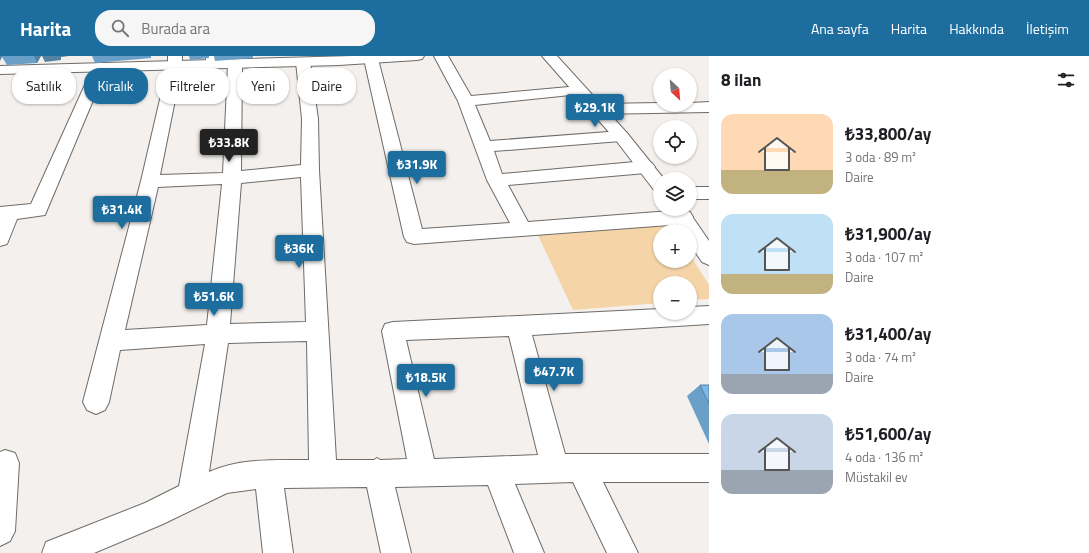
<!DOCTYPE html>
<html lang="tr">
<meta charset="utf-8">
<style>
body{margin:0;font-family:"Titillium Web",sans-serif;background:#f6f6f6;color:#202124;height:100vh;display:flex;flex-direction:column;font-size:15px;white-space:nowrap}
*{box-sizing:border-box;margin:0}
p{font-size:13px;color:#757577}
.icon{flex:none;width:22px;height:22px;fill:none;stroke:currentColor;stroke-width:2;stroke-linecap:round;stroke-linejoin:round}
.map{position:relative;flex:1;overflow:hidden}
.sheet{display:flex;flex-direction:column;background:#fff;width:380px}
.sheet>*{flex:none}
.banner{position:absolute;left:12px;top:12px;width:380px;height:36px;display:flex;gap:8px}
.needle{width:26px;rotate:154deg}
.tools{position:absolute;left:653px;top:12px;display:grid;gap:8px}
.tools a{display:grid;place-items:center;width:44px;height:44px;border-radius:50%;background:#fff;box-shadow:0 1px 3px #0004;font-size:20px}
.price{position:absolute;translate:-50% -34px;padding:0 9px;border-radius:4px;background:#1d6e9f;color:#fff;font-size:13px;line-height:26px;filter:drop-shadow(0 1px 2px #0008)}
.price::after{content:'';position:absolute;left:50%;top:24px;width:12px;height:9px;margin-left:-6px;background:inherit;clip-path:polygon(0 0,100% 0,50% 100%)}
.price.on{background:#222;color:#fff}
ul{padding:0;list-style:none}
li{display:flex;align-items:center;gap:12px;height:100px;padding:0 12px}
li span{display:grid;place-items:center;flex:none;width:112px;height:80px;border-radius:12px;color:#555}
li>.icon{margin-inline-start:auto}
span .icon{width:48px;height:48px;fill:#fffc;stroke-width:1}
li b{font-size:17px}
h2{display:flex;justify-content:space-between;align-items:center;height:48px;padding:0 12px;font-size:17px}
.pill{padding:0 14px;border-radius:16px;background:#fff;box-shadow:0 1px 3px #0004;font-size:14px;line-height:36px}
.pill.on{background:#1d6e9f;color:#fff}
header{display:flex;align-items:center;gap:24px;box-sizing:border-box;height:56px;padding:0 20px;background:#1d6e9f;color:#fff}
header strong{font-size:19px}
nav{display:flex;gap:22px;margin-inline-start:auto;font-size:14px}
.search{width:280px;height:36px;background:#f6f6f6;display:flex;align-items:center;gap:10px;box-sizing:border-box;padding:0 14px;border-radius:16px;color:#757577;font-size:15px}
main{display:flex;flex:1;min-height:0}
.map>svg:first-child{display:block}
</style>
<header>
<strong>Harita</strong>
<div class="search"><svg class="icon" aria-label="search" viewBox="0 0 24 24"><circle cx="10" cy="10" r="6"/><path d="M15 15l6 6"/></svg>Burada ara</div>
<nav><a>Ana sayfa</a><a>Harita</a><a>Hakkında</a><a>İletişim</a></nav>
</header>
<main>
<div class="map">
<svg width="709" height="497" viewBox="0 0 709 497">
<rect width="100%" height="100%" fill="#f3f0ed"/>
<path fill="#f5d4a8" d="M 669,166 L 675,175 L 660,175 L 660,205 L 690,205 L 690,199 L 709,229 L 709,243 L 690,244 L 690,227 L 660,227 L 660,247 L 573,254 L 536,175 Z"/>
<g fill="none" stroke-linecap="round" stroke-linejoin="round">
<g stroke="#6e6b68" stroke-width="2">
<path id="minor" d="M 168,0 L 182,0 L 182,9 L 160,119 L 223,117 L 228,8 L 230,5 L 235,4 L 240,5 L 242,8 L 241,115 L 301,109 L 302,63 L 296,6 L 298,3 L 303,2 L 308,3 L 310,6 L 318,63 L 319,114 L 336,404 L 374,404 L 377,402 L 380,404 L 407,403 L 382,275 L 385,268 L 393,266 L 660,253 L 660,257 L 690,257 L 690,251 L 709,250 L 709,268 L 532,279 L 565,398 L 709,398 L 709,426 L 603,426 L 638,497 L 607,497 L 573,426 L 515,428 L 544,497 L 514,497 L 488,429 L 395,431 L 411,497 L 381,497 L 367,431 L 284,432 L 293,497 L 263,497 L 256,433 L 227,437 L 163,468 L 94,497 L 42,497 L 46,486 L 145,447 L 179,430 L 205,288 L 120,294 L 109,346 L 105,354 L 96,358 L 87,354 L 83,346 L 141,125 L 168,9 ZM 301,121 L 306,266 L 230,268 L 241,127 ZM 222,128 L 207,269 L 125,274 L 158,131 ZM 509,280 L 538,399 L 434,403 L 406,284 ZM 307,285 L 309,404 C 276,404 239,402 209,416 L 228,287 Z
M 206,0 L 220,0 L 220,8 L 218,11 L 213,12 L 208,11 L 206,8 Z
M 366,0 L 376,0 L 378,3 L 422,173 L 510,167 L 487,124 L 458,45 L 434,0 L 448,0 L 471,40 L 580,30 L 585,31 L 587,34 L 585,37 L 580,38 L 475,49 L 490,85 L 621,75 L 627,77 L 629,80 L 627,83 L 621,85 L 494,95 L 502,118 L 646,105 L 652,107 L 655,111 L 652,115 L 646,117 L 508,129 L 528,166 L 683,154 L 690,156 L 693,161 L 690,166 L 683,168 L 414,188 L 407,186 L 404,181 L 364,3 Z
M 100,7 L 105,8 L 107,11 L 47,154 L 45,159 L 17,163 L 7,188 L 0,190 L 0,151 L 31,148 L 93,11 L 95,8 Z
M 709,46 L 709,56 L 597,58 L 591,56 L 589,53 L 591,50 L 597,48 L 660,47 L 660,49 L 690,49 L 690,47 Z
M 690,131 L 709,131 L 709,143 L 690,143 Z
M 5,394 L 15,397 L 19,407 L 15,475 L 10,485 L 0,490 L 0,396 Z"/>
</g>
<g stroke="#6e6b68" stroke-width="2">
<path id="major" d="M 352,0 L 424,0 L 422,3 L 417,4 L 339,9 L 0,18 L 0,10 Z
M 542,0 L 557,0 L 627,77 L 664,123 L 660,123 L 660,136 L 654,134 L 615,83 Z
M 668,153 L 687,153 L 709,185 L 709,209 L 702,206 L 690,188 L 690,175 L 682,175 Z"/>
</g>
<use href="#minor" fill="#fff" fill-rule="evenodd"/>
<use href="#major" fill="#fff" fill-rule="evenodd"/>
</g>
<path fill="#6aa0c8" d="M 0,0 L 41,0 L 37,7 L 7,9 L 2,1 Z
M 92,0 L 151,0 L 151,2 L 95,7 Z
M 189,0 L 209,0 L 209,2 L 190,4 Z
M 214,0 L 253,0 L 253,2 L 215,5 Z
M 700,329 L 709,329 L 709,388 L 687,340 Z"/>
<path fill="#5682a2" d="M 0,0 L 2,0 L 2,1 L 0,5 Z
M 34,0 L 41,0 L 37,7 Z
M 42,0 L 69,0 L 61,1 L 61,4 L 45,6 Z"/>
<path fill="#7bbae8" stroke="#5682a2" d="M 700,329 L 709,329 L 709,348 Z"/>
</svg>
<div class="tools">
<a><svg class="needle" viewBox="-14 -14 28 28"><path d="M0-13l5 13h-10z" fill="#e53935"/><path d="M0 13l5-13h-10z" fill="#757577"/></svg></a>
<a><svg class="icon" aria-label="locate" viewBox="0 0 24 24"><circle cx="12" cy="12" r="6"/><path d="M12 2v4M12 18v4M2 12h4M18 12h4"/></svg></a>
<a><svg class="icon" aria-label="layers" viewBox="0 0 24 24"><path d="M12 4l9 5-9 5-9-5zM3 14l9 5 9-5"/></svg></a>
<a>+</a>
<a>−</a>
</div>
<b class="price" style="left:595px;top:72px">₺29.1K</b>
<b class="price on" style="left:229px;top:107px">₺33.8K</b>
<b class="price" style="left:417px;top:129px">₺31.9K</b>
<b class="price" style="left:122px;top:174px">₺31.4K</b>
<b class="price" style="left:299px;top:213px">₺36K</b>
<b class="price" style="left:214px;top:261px">₺51.6K</b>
<b class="price" style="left:554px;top:336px">₺47.7K</b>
<b class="price" style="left:426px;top:342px">₺18.5K</b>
<div class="banner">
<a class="pill">Satılık</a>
<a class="pill on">Kiralık</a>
<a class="pill">Filtreler</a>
<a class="pill">Yeni</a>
<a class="pill">Daire</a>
</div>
</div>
<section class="sheet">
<h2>8 ilan<svg class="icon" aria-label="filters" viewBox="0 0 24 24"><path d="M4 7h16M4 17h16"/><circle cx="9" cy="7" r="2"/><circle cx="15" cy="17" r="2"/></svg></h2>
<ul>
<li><span style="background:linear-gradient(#ffd9b3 70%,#c2b280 0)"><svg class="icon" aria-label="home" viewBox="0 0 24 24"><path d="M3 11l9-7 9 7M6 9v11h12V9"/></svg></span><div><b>₺33,800/ay</b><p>3 oda · 89 m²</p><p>Daire</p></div></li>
<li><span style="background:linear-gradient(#bfe0f5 75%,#c2b280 0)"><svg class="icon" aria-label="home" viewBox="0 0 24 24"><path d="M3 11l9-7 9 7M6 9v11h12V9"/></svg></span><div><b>₺31,900/ay</b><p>3 oda · 107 m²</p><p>Daire</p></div></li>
<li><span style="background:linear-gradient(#a9c7e8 75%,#9aa5b1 0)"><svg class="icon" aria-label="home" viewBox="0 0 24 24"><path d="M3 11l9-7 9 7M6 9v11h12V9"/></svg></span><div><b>₺31,400/ay</b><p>3 oda · 74 m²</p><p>Daire</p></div></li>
<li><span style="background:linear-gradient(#c9d6e8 70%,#9aa5b1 0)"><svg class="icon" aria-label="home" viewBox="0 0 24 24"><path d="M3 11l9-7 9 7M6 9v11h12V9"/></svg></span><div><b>₺51,600/ay</b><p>4 oda · 136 m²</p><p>Müstakil ev</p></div></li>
</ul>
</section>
</main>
